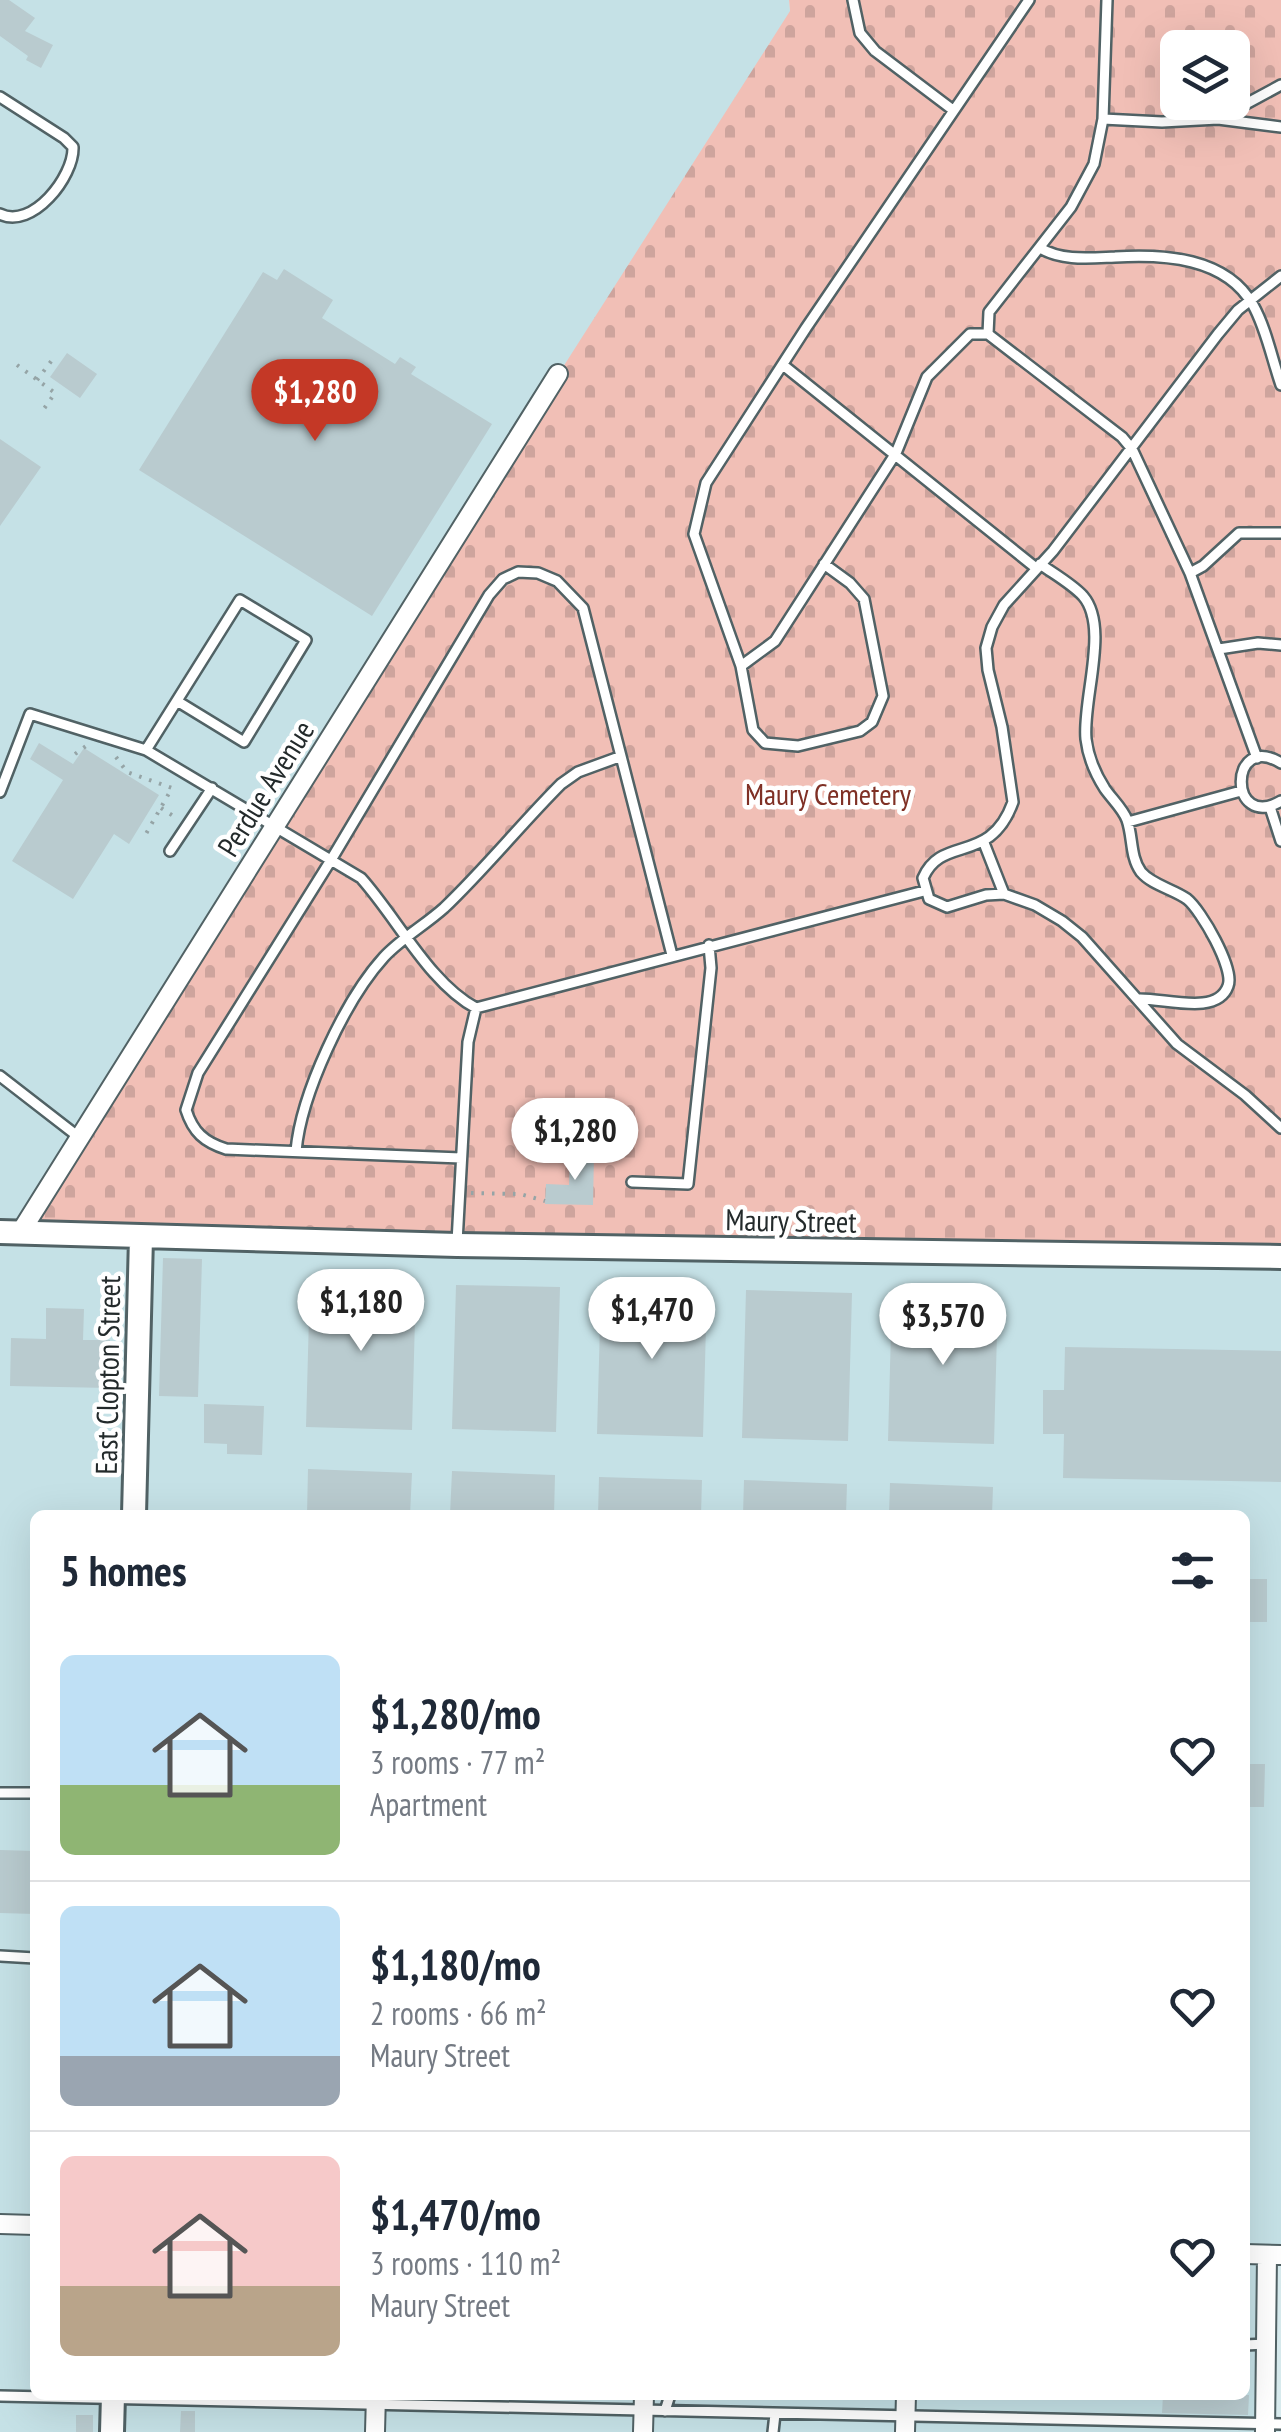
<!DOCTYPE html>
<meta charset="utf-8">
<style>
body{margin:0;font-family:"PT Sans Narrow",sans-serif;background:#f6f6f7;color:#1f2937;height:100vh;display:flex;flex-direction:column;font-size:38px;white-space:nowrap}
*{box-sizing:border-box;margin:0}
p{font-size:32px;color:#747a83}
.icon{flex:none;width:55px;height:55px;fill:none;stroke:currentColor;stroke-width:2;stroke-linecap:round;stroke-linejoin:round}
.map{position:relative;flex:1;overflow:hidden}
.drawer{position:absolute;left:30px;top:1510px;width:1220px;height:890px;display:flex;flex-direction:column;background:#fff;border-radius:15px;box-shadow:0 10px 40px #0002}
.drawer>*{flex:none}
.controls{position:absolute;left:1160px;top:30px;display:grid;gap:20px}
.controls a{display:grid;place-items:center;width:90px;height:90px;border-radius:15px;background:#fff;box-shadow:0 10px 40px #0002;font-size:50px}
.price{position:absolute;translate:-50% -85px;padding:0 22px;border-radius:35px;background:#fff;color:#222;font-size:32px;line-height:65px;filter:drop-shadow(0 2px 5px #0008)}
.price::after{content:'';position:absolute;left:50%;top:60px;width:30px;height:22px;margin-left:-15px;background:inherit;clip-path:polygon(0 0,100% 0,50% 100%)}
.price.on{background:#c43826;color:#fff}
ul{padding:0;list-style:none}
li{display:flex;align-items:center;gap:30px;height:250px;padding:0 30px}
li+li{border-top:2px solid #e0e1e3}
li span{display:grid;place-items:center;flex:none;width:280px;height:200px;border-radius:15px;color:#555}
li>.icon{margin-inline-start:auto}
span .icon{width:120px;height:120px;fill:#fffc;stroke-width:1}
li b{font-size:42px}
h2{display:flex;justify-content:space-between;align-items:center;height:120px;padding:0 30px;font-size:42px}
.map>svg:first-child{display:block}
</style>
<div class="map">
<svg width="1281" height="2432" viewBox="0 0 1281 2432">
<defs>
<pattern id="cemetery-stones" width="16" height="16" patternUnits="userSpaceOnUse" patternTransform="scale(2.5)"><rect width="16" height="16" fill="#f1bfb6"/><path d="M2 7V4a2 2 0 0 1 4 0v3zM10 15v-3a2 2 0 0 1 4 0v3z" fill="#cea49d"/></pattern>
</defs>
<rect width="100%" height="100%" fill="#d8ebee"/>
<path fill="#c5e1e6" fill-rule="evenodd" d="M 0,0 L 789,0 L 790,11 L 1281,1256 L 1281,2253 L 1273,2253 L 1266,2432 L 0,2432 ZM 35,1515 L 1245,1515 L 1245,2395 L 35,2395 Z"/>
<path fill="url(#cemetery-stones)" fill-rule="evenodd" d="M 789,0 L 1281,0 L 1281,1256 L 11,1233 L 790,11 ZM 1178,48 L 1232,48 L 1232,102 L 1178,102 Z"/>
<path fill="#b9cbcf" d="M 0,0 L 9,0 L 35,18 L 25,31 L 53,45 L 41,68 L 26,60 L 28,56 L 0,36 Z
M 284,269 L 333,300 L 322,318 L 395,364 L 400,357 L 416,367 L 411,374 L 492,424 L 372,616 L 139,470 L 263,272 L 277,280 Z
M 67,353 L 97,374 L 80,398 L 50,377 Z
M 0,439 L 41,467 L 0,526 Z
M 39,743 L 73,764 L 84,748 L 159,795 L 129,844 L 114,834 L 73,899 L 12,861 L 63,780 L 30,759 Z
M 570,1152 L 594,1153 L 593,1205 L 545,1204 L 546,1184 L 569,1185 Z
M 163,1258 L 202,1259 L 198,1397 L 159,1396 Z
M 310,1279 L 416,1282 L 412,1430 L 306,1427 Z
M 456,1285 L 560,1287 L 556,1432 L 452,1429 Z
M 601,1287 L 707,1289 L 703,1437 L 597,1434 Z
M 746,1290 L 852,1293 L 848,1441 L 742,1438 Z
M 892,1293 L 998,1296 L 994,1444 L 888,1441 Z
M 46,1308 L 84,1309 L 83,1340 L 110,1340 L 109,1388 L 10,1386 L 11,1338 L 46,1339 Z
M 1065,1347 L 1281,1351 L 1281,1482 L 1063,1478 L 1064,1434 L 1043,1434 L 1043,1390 L 1064,1390 Z
M 204,1404 L 264,1406 L 262,1455 L 227,1454 L 227,1444 L 204,1443 Z
M 308,1469 L 412,1473 L 410,1515 L 307,1515 Z
M 452,1471 L 555,1475 L 554,1515 L 450,1515 Z
M 599,1477 L 702,1480 L 701,1515 L 598,1515 Z
M 744,1480 L 847,1484 L 846,1515 L 743,1515 Z
M 890,1483 L 993,1487 L 992,1515 L 889,1515 Z
M 1245,1579 L 1267,1579 L 1267,1622 L 1245,1622 Z
M 1245,1764 L 1265,1764 L 1264,1807 L 1245,1807 Z
M 0,1850 L 35,1851 L 35,1914 L 0,1913 Z
M 1163,2395 L 1249,2395 L 1248,2415 L 1162,2413 Z
M 181,2411 L 195,2411 L 195,2432 L 180,2432 Z
M 76,2415 L 93,2415 L 93,2432 L 76,2432 Z"/>
<g fill="none" stroke-linecap="round" stroke-linejoin="round">
<g stroke="#516265" stroke-width="14">
<path id="service" d="M 853,0 L 860,33 L 875,51 L 953,110
M 0,97 L 64,138 L 73,147 C 74,177 32,230 0,214
M 1103,119 L 1162,122 L 1218,119 L 1281,85
M 1218,119 L 1281,127
M 1040,248 C 1062,261 1089,258 1115,257 C 1163,254 1226,257 1253,305 C 1266,328 1272,359 1281,385
M 1281,276 L 1238,310 L 1218,334 L 1053,551 L 1004,605 L 992,627 L 986,648 L 988,670 L 1002,727 L 1013,802 C 990,866 942,834 923,878 L 929,899 L 947,907 L 986,895 L 1004,894 L 1035,905 L 1062,921 L 1082,937 L 1177,1044 L 1245,1095 L 1281,1128
M 988,334 L 1122,437 L 1132,449 L 1190,573 L 1257,758
M 783,365 L 1036,568
M 824,564 L 850,583 L 864,599 L 883,696 L 872,722 L 860,731 L 798,746 L 765,743 L 753,730 L 741,666 L 694,534 L 706,483 L 806,328 L 1029,0
M 1040,564 C 1054,574 1072,584 1083,596 C 1110,627 1082,700 1086,739 C 1088,756 1096,775 1105,789 C 1112,799 1123,809 1127,820 C 1133,837 1130,857 1141,872 C 1152,885 1173,889 1187,899 C 1201,910 1235,969 1228,986 C 1217,1017 1162,997 1137,999
M 1190,573 L 1203,566 L 1239,533 L 1281,533
M 1219,649 L 1258,643 L 1281,645
M 741,666 L 775,641 L 896,453 L 927,377 L 970,334 L 988,334 L 989,312 L 1071,207 L 1094,164 L 1103,119 L 1107,0
M 177,701 L 244,742 L 306,640 L 240,600 L 146,750 L 361,878 C 397,918 430,984 476,1008 L 924,891
M 1281,763 C 1228,731 1228,832 1281,801
M 0,792 L 30,714 L 146,750
M 1270,807 L 1281,841
M 1128,822 L 1241,791
M 984,843 L 1004,894
M 170,851 L 212,788
M 0,1076 L 80,1138
M 296,1151 C 301,1094 345,1000 384,957 C 402,938 425,925 444,908 C 485,869 521,824 561,784 L 578,772 L 619,757
M 461,1158 L 226,1149 C 204,1142 193,1132 186,1110 L 198,1073 L 331,860 L 489,595 L 503,579 L 518,572 L 538,573 L 557,581 L 583,608 L 672,955
M 632,1182 L 688,1184 L 711,968 L 709,945
M 457,1242 L 468,1042 L 476,1008
M 0,1793 L 35,1793
M 0,1956 L 35,1958
M 1245,2345 L 1266,2344
M 0,2396 L 1281,2424
M 665,2411 L 670,2395
M 773,2432 L 775,2414"/>
</g>
<g stroke="#516265" stroke-width="22">
<path id="minor" d="M 20,1233 L 558,374
M 0,2224 L 35,2225
M 1245,2254 L 1281,2255
M 375,2432 L 376,2395
M 643,2432 L 644,2395
M 905,2432 L 906,2395
M 1265,2432 L 1267,2255"/>
</g>
<g stroke="#516265" stroke-width="28">
<path id="tertiary" d="M 0,1232 L 457,1245 L 1281,1257
M 134,1515 L 141,1237
M 112,2432 L 113,2395"/>
</g>
<path stroke="#95a4a6" stroke-width="4" stroke-dasharray="2.5 8" stroke-linecap="butt" d="M 17,365 L 55,393 L 41,413
M 37,380 L 55,356
M 75,754 L 86,746
M 116,757 L 127,772 L 172,788 L 143,839
M 161,808 L 178,819
M 471,1193 L 520,1194 L 545,1201"/>
<use href="#service" stroke="#fff" stroke-width="9"/>
<use href="#minor" stroke="#fff" stroke-width="18"/>
<use href="#tertiary" stroke="#fff" stroke-width="22"/>
</g>
<g text-anchor="middle" dominant-baseline="central" stroke-width="9" stroke-linejoin="round" paint-order="stroke">
<g font-size="30" fill="#232a2b" stroke="#fff">
<text transform="translate(265 788) rotate(-58)">Perdue Avenue</text>
<text transform="translate(791 1220) rotate(1)">Maury Street</text>
<text transform="translate(107 1375) rotate(-89)">East Clopton Street</text>
</g>
<g font-size="30" fill="#7f3025" stroke="#fff">
<text x="828" y="793">Maury Cemetery</text>
</g>
</g>
</svg>
<div class="controls">
<a><svg class="icon" aria-label="layers" viewBox="0 0 24 24"><path d="M12 4l9 5-9 5-9-5zM3 14l9 5 9-5"/></svg></a>
</div>
<b class="price on" style="left:315px;top:444px">$1,280</b>
<b class="price" style="left:575px;top:1183px">$1,280</b>
<b class="price" style="left:361px;top:1354px">$1,180</b>
<b class="price" style="left:652px;top:1362px">$1,470</b>
<b class="price" style="left:943px;top:1368px">$3,570</b>
<section class="drawer">
<h2>5 homes<svg class="icon" aria-label="filters" viewBox="0 0 24 24"><path d="M4 7h16M4 17h16"/><circle cx="9" cy="7" r="2"/><circle cx="15" cy="17" r="2"/></svg></h2>
<ul>
<li><span style="background:linear-gradient(#bfe0f5 65%,#8fb573 0)"><svg class="icon" aria-label="home" viewBox="0 0 24 24"><path d="M3 11l9-7 9 7M6 9v11h12V9"/></svg></span><div><b>$1,280/mo</b><p>3 rooms · 77 m²</p><p>Apartment</p></div><svg class="icon" aria-label="heart" viewBox="0 0 24 24"><path d="M12 20l-8-8c-3-5 5-10 8-4 3-6 11-1 8 4z"/></svg></li>
<li><span style="background:linear-gradient(#bfe0f5 75%,#9aa5b1 0)"><svg class="icon" aria-label="home" viewBox="0 0 24 24"><path d="M3 11l9-7 9 7M6 9v11h12V9"/></svg></span><div><b>$1,180/mo</b><p>2 rooms · 66 m²</p><p>Maury Street</p></div><svg class="icon" aria-label="heart" viewBox="0 0 24 24"><path d="M12 20l-8-8c-3-5 5-10 8-4 3-6 11-1 8 4z"/></svg></li>
<li><span style="background:linear-gradient(#f6c9c9 65%,#b9a48a 0)"><svg class="icon" aria-label="home" viewBox="0 0 24 24"><path d="M3 11l9-7 9 7M6 9v11h12V9"/></svg></span><div><b>$1,470/mo</b><p>3 rooms · 110 m²</p><p>Maury Street</p></div><svg class="icon" aria-label="heart" viewBox="0 0 24 24"><path d="M12 20l-8-8c-3-5 5-10 8-4 3-6 11-1 8 4z"/></svg></li>
</ul>
</section>
</div>
